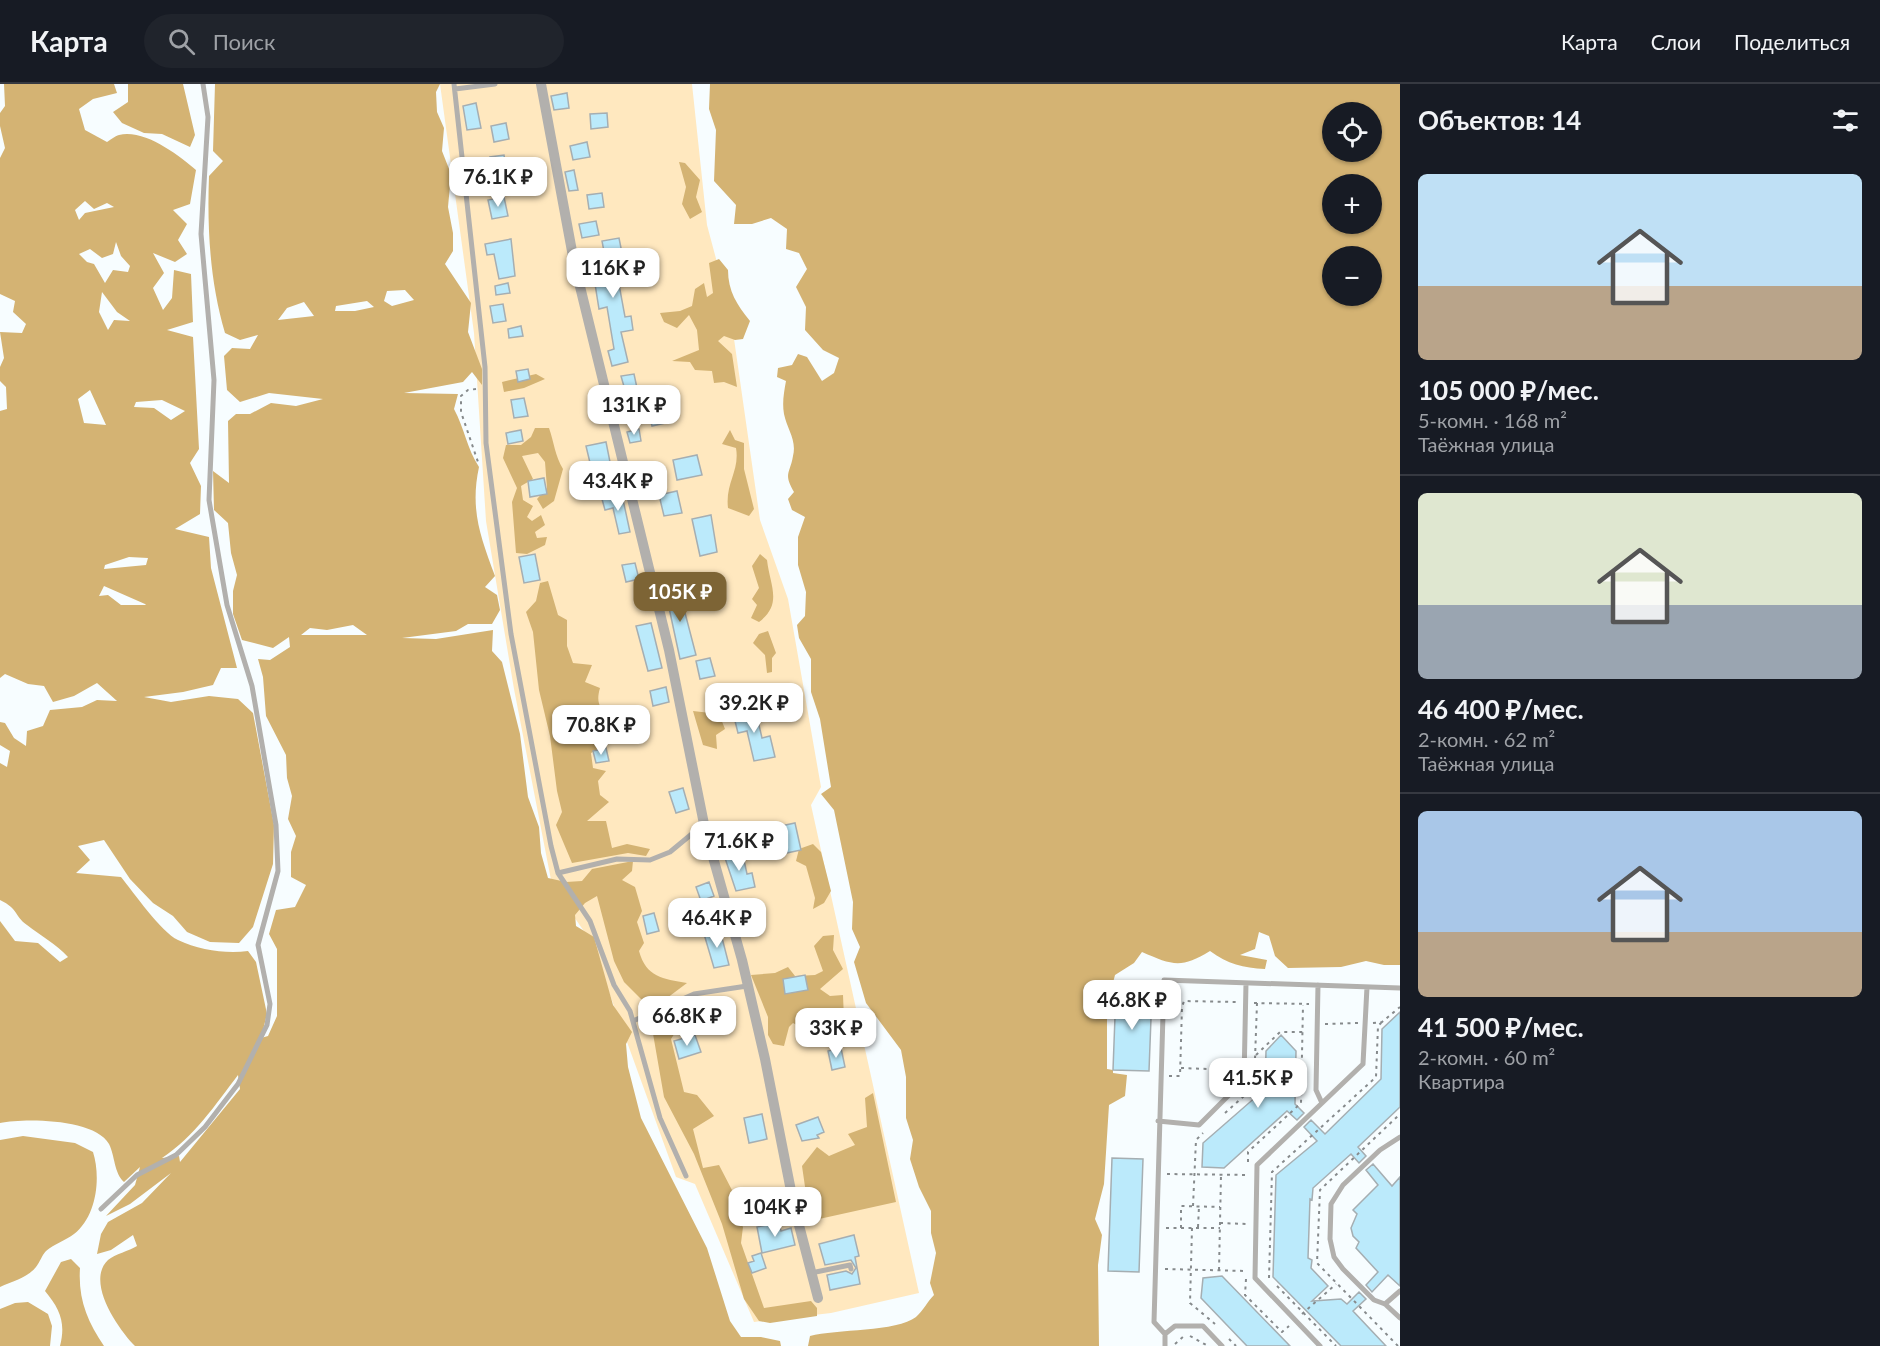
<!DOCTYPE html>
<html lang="ru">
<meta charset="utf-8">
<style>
body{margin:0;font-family:Lato,sans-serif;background:#20242c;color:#f1f3f6;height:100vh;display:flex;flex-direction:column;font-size:22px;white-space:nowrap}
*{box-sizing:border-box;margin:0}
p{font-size:20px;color:#9ea1a6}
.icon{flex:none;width:33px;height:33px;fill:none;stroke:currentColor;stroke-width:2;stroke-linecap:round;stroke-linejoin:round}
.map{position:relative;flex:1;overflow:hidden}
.details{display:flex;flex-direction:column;background:#171b24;width:480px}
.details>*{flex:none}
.fabs{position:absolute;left:1322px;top:18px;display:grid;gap:12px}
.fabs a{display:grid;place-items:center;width:60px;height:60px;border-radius:50%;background:#171b24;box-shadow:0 2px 4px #0004;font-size:30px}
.price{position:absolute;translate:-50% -51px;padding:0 14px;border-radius:12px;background:#fff;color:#222;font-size:20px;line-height:39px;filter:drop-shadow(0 2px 3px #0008)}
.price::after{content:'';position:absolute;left:50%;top:36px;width:18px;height:14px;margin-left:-9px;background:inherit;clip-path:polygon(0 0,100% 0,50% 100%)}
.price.current{background:#7d6435;color:#fff}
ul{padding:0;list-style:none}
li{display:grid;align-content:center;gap:12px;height:318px;padding:0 18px}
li+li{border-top:2px solid #363941}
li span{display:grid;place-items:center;height:186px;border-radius:9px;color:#555}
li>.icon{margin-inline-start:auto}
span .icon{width:108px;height:108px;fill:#fffc;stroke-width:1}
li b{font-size:26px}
h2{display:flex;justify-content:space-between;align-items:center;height:72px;padding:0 18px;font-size:26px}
header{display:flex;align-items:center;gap:36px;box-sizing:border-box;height:84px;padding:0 30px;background:#171b24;border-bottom:2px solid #363941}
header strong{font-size:28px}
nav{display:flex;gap:33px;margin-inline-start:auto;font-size:21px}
.search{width:420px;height:54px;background:#20242c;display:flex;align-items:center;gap:15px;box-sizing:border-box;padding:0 21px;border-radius:33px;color:#9ea1a6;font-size:22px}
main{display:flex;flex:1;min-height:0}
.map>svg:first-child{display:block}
</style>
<header>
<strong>Карта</strong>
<div class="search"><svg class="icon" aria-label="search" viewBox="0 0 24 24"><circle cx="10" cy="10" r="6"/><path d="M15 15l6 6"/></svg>Поиск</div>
<nav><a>Карта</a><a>Слои</a><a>Поделиться</a></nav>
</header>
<main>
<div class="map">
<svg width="1400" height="1262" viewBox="0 0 1400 1262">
<rect width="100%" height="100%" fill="#f7fdff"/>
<path fill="#ffe8bf" d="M 440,0 L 692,0 L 707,141 L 730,227 L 760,436 L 788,515 L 821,703 L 811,721 L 919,1209 L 831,1229 L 754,1238 L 695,1100 L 676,1093 L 590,856 L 552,801 L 514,605 L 486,437 L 474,249 Z"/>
<path fill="#d4b373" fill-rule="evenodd" d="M 4,0 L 114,0 L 117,9 L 93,15 L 79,25 L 85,46 L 107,58 C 110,56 115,52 119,51 C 145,45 178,71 196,86 L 190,120 L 173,126 L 187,140 L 178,156 L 187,170 L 175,178 L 153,169 L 164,189 L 153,204 L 163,226 L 172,214 L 174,186 L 191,190 L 193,238 L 167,246 L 193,253 L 199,365 L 190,379 L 201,402 L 200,430 L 175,445 L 209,453 L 211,484 L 237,584 L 221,584 L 213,601 L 183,608 L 144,613 L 171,618 L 209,612 L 238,615 L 253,629 L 274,741 L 273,780 L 253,843 L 239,859 L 210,858 L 187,848 L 173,832 L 153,819 L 130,795 L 104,756 L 78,762 L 90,776 L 76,789 L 121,793 C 134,809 161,848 178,856 C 199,866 226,870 248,867 L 256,878 L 267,930 L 261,954 L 268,952 L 277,932 L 277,865 L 269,850 L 276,826 L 295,823 L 306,801 L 291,793 L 291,768 L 296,752 L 288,735 L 292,712 L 287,694 L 286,671 L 266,632 L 263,593 L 258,575 L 270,576 L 290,563 L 289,553 L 273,564 L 242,556 L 233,530 L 233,507 L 237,491 L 231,469 L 228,439 L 214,426 L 213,387 L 229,399 L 228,337 L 236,330 L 250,330 L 271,319 L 296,322 L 323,315 L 269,309 L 240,318 L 227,306 L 224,272 L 232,264 L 250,265 L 258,251 L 240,256 L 225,249 C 210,198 207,145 209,92 L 223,77 L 213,67 L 215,0 L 440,0 L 436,8 L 437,28 L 444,44 L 442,67 L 451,90 L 448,123 L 453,149 L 453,167 L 445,180 L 471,219 L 468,248 L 482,285 L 482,301 L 472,288 L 463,298 L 404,309 L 458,310 L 454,325 C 464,343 467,365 479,383 C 470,425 480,452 495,492 L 485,503 L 497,511 L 500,526 L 492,540 L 468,540 L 456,547 L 402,554 L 436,555 L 493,546 L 492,567 L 502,578 L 520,650 L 528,713 L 539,743 L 541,769 L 548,794 L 566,798 L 582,797 L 592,785 L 633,777 L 632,787 L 622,796 L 635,803 L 642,827 L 637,838 L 644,859 L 639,867 C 646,893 663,895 687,899 L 667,914 L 642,916 L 624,898 L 614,877 L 597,812 L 585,819 L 575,831 L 576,842 L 594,853 L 613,921 L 632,948 L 626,960 L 628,983 L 641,1034 L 707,1164 L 730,1237 L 741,1253 L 761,1253 L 780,1257 L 781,1262 L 135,1262 C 119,1246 85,1198 108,1176 C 115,1170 129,1167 137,1162 L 133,1151 L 111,1166 L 97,1170 L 101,1150 L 108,1138 L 142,1119 L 171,1089 L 130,1120 L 106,1132 L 135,1101 L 140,1083 L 124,1098 C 114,1089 115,1072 109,1060 C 95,1035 26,1034 0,1039 L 0,837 L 15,857 L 38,859 L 60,878 L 68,873 C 56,860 41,852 27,841 C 14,832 19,825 0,816 L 0,679 L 7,683 L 10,667 L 0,661 L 0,638 L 5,639 L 14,654 L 26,662 L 27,647 L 43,642 L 50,626 L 82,623 L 97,616 L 117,617 L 97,599 L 74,612 L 53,618 L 44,602 L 28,600 L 5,590 L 0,594 L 0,327 L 7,325 L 6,303 L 0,297 L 0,283 L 4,274 L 0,248 L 22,249 L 26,240 L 13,228 L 15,217 L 0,210 L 0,74 L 5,64 L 0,42 L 0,29 L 5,22 ZM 85,117 L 94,125 L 107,119 L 114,123 L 85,129 L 79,136 L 75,126 ZM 116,158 L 121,172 L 130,182 L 128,188 L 113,186 L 105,199 L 94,180 L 87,178 L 79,170 L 90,165 L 102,174 L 113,170 ZM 405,206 L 414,216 L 392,222 L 384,217 L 387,207 ZM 102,208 L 117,228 L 130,237 L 114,236 L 108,246 L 99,228 ZM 367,217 L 374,223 L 355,227 L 335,227 L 336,222 ZM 304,218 L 314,232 L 278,236 L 287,224 ZM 90,306 L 106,341 L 84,339 L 78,315 ZM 162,316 L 185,327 L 171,336 L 154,324 L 134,323 L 136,318 ZM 129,473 L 148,474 L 146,481 L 104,485 L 105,481 ZM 104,502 L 145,520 L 146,521 L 121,521 L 108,511 L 99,512 ZM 353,541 L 367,551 L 301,551 L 310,544 L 327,546 ZM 238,991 L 240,1005 L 180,1078 L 179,1072 L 162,1074 C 195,1052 215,1021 238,991 Z
M 128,0 L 183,0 L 195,51 L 190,63 L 162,50 L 144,49 L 122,39 L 113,28 L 128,18 Z
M 710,0 L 1400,0 L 1400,881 L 1384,881 L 1366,877 L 1341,883 L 1288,884 L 1275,872 L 1269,852 L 1259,848 L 1255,865 L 1240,871 L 1267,876 L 1265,885 C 1243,884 1228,880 1210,867 C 1181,885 1172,881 1142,868 L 1134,879 L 1115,891 L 1107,922 L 1107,985 L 1113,986 L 1113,989 L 1127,991 L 1125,1012 L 1109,1021 L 1104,1100 L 1095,1135 L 1102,1151 L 1098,1181 L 1099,1262 L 808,1262 L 810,1252 C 836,1245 897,1248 916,1233 C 923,1227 927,1218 934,1211 L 930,1199 L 936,1169 L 931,1149 L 931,1127 L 919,1103 L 910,1075 L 913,1056 L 906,1034 L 906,993 L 901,966 L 866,919 L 854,878 L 860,863 L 852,845 L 853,818 L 834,726 L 821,710 L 831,703 L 820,635 L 811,608 L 811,575 L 799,554 L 797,541 L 805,532 L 806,508 L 798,481 L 798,453 L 805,433 L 792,426 L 788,415 L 794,408 C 783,389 790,390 793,372 C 797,356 787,345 784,330 C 782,319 784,308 786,297 L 777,293 L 778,284 L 792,281 L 798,270 L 807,273 L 822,297 L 834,289 L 839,274 L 823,266 L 805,246 L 806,223 L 796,203 L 807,185 L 799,169 L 786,165 L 787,145 L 771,134 L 752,140 L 734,140 L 736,121 L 714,97 L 716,46 L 709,25 ZM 1332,28 L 1371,28 L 1371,68 L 1332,68 ZM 1332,100 L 1371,100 L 1371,140 L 1332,140 ZM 1332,172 L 1371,172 L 1371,212 L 1332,212 Z
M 679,78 L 685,79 L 700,96 L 696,113 L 702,128 L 690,135 L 682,120 L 686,103 Z
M 719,175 L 728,186 C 728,207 737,221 750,237 L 743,255 L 735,256 L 724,252 L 718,257 L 732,270 L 737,303 L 724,298 L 714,299 L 712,287 L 695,286 L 690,278 L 672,277 L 699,266 L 697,246 L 689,231 L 677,244 L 664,238 L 660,229 L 680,227 L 692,222 L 695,205 L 704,199 L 707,213 L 713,209 L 709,179 Z
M 536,290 L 545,295 L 524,304 L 504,308 L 502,298 Z
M 535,344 L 549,344 C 554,358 555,372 563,385 L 554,417 L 543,425 L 537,415 L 547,404 L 545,378 L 538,369 L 522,372 L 533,395 L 521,402 L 523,416 L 533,422 L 527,433 L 532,437 L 541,431 L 545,441 L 535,448 L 537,454 L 547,453 L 545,461 L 527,470 L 516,469 L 512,418 L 517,404 L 503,374 L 506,361 L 521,361 L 531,353 Z
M 730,346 L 735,356 L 744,359 L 744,385 L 754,425 L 749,432 L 728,424 C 725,399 740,387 736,364 L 722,360 Z
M 760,470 L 767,476 C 770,502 783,520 759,538 L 751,534 L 757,521 L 752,515 L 759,504 L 752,482 Z
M 548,497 L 558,531 L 567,536 L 567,562 L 573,579 L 592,581 L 585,598 L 600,604 C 596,618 599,623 609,634 L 590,643 L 592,655 L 613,656 L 591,669 L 593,684 L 606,687 L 598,697 L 600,711 L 609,718 L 587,737 L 606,737 L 612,764 L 627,760 L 650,765 L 646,772 L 628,769 L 572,779 L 556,741 L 562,728 L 557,707 L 550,652 L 539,606 L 533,548 L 526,528 L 536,517 L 540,499 Z
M 768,547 L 776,569 L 772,574 L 772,588 L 767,589 L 765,571 L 753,559 L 759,550 Z
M 693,627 L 719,630 L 725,645 L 716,651 L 717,665 L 703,661 Z
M 729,748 L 746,759 L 730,768 L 721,758 Z
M 813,760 L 821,768 L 831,807 L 824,819 L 813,825 L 815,814 L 806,782 L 796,777 L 799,765 Z
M 834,851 L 833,866 L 843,885 L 820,905 L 830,912 L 843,911 L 844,935 L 830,935 L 808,947 L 793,939 L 789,943 L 784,962 L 773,960 L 768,951 L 768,933 L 751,891 L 775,889 L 788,883 L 795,892 L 815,891 L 823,887 L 814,862 L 823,852 Z
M 697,919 L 706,926 L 700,932 L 701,938 L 693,943 L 680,941 L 671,955 L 684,1008 L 697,1011 L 714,1032 L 693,1045 L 703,1084 L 719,1081 L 734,1110 L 735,1131 L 743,1143 L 741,1159 L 764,1224 L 811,1217 L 817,1224 L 817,1232 L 770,1239 L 759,1237 L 744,1215 L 722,1140 L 694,1070 L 664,1013 L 652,944 L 670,926 Z
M 873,1009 L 896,1118 L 810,1137 L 802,1082 L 817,1063 L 829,1072 L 855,1061 L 848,1050 L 867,1043 L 865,1014 Z
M 23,1052 L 75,1059 L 93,1068 C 101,1093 97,1132 74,1150 C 66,1156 54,1160 46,1167 C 42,1171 40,1178 36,1183 C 27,1194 13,1197 0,1203 L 0,1056 Z
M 71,1175 L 80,1184 C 78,1215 87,1237 104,1262 L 60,1262 C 66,1239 60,1225 45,1207 L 61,1178 Z
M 28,1218 L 48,1230 L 52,1242 L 50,1262 L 0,1262 L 0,1225 L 15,1219 Z"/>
<path fill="#bbeafb" stroke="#a5aeb2" stroke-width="1.5" d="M 567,9 L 569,24 L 554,26 L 551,12 Z
M 476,19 L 481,44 L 467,46 L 463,22 Z
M 607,29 L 608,43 L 591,45 L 590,30 Z
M 506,39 L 509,55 L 494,58 L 491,42 Z
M 587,58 L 590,73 L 573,76 L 570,62 Z
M 504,71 L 506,84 L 493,86 L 490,73 Z
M 574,86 L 578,106 L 569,107 L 565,88 Z
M 602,109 L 604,123 L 589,125 L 587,111 Z
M 504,113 L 508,132 L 492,135 L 488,116 Z
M 596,137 L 599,151 L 582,154 L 579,140 Z
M 619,154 L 622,169 L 616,170 L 621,195 L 618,195 L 625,233 L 631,232 L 633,246 L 621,248 L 628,278 L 612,282 L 608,267 L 614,265 L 607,223 L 599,225 L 592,181 L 606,178 L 602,157 Z
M 511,155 L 515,192 L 499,195 L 494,170 L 487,171 L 485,160 Z
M 508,199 L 510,209 L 496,211 L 495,202 Z
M 503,220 L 506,237 L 493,239 L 490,222 Z
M 521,242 L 523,252 L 509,254 L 508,245 Z
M 528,285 L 530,295 L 518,298 L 516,287 Z
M 634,290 L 637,304 L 625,306 L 621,292 Z
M 524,314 L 528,332 L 514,334 L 511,316 Z
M 668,326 L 670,338 L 652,342 L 649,330 Z
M 639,345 L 641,357 L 630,359 L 627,348 Z
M 521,346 L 523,357 L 508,360 L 506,349 Z
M 606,358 L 610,378 L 591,383 L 586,362 Z
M 697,371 L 702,391 L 677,396 L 673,376 Z
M 544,394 L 547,410 L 530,413 L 528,397 Z
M 677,407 L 682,429 L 664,432 L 659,411 Z
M 622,411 L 630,448 L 619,450 L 613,424 L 605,426 L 602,415 Z
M 711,431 L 717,468 L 700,472 L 692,435 Z
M 535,470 L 540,496 L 524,499 L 519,473 Z
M 635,479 L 639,495 L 626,498 L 622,481 Z
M 678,502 L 696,571 L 680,575 L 665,505 Z
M 651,539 L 662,584 L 648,587 L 636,542 Z
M 710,574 L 715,592 L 700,595 L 696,577 Z
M 666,603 L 669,618 L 653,622 L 650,607 Z
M 755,624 L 762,654 L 770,652 L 775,673 L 754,677 L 747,647 L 738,649 L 733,629 Z
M 606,635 L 610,651 L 597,654 L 593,638 Z
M 606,664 L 609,677 L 596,679 L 593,667 Z
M 683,704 L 689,725 L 676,729 L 669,708 Z
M 795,739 L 801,766 L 782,770 L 776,743 Z
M 742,767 L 747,790 L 752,789 L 755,803 L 736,807 L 724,771 Z
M 709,798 L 714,812 L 701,817 L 696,803 Z
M 654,829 L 659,847 L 647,850 L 643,832 Z
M 720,846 L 729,881 L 714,884 L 704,850 Z
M 805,891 L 808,906 L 785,910 L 783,895 Z
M 1116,906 L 1152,908 L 1149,987 L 1113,986 Z
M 719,926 L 723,939 L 705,945 L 701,932 Z
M 1400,928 L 1400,1023 L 1358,1063 L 1366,1072 L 1359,1079 L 1351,1070 L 1313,1104 L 1312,1116 L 1310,1115 L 1308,1174 L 1312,1176 L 1311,1184 L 1328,1202 L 1312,1217 L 1341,1215 L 1347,1220 L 1359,1208 L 1366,1215 L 1353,1227 L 1386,1262 L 1341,1262 L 1273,1193 L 1276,1091 L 1317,1057 L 1304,1043 L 1311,1036 L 1325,1050 L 1381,995 L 1382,945 Z
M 695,951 L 701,968 L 679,975 L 674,957 Z
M 1281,951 L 1296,967 L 1295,1020 L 1304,1029 L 1297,1036 L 1287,1027 L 1224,1084 L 1202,1083 L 1203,1059 L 1265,1005 L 1266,967 Z
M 841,964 L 845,983 L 832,986 L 828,967 Z
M 762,1030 L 767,1055 L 749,1059 L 744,1034 Z
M 818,1033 L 824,1048 L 817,1051 L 819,1054 L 802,1057 L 796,1041 Z
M 1112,1074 L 1143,1075 L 1139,1188 L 1108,1187 Z
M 1373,1080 L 1392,1102 L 1400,1093 L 1400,1202 L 1388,1191 L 1372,1208 L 1366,1201 L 1378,1188 L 1356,1164 L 1359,1158 L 1353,1152 L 1351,1144 L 1357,1130 L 1353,1126 L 1378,1101 L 1366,1086 Z
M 779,1138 L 781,1147 L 791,1144 L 795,1161 L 762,1169 L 757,1143 Z
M 854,1151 L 859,1172 L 855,1173 L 860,1200 L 830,1206 L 827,1191 L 846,1187 L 852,1190 L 856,1184 L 851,1176 L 825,1181 L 819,1160 Z
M 761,1169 L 766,1184 L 752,1189 L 748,1179 L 754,1177 L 752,1172 Z
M 1222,1192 L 1290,1262 L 1247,1262 L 1201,1214 L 1203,1194 Z"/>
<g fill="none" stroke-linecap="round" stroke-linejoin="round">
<path stroke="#868a8c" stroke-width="2" stroke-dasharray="3 4.5" stroke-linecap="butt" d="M 476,305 L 468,306 L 461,312 L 461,328 L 479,381
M 1254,919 L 1309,920
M 1373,939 L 1382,938 L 1400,923
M 1325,940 L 1358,939
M 1256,971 L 1280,948 L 1304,948
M 1181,984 L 1234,986
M 1169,992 L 1180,992 L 1182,923 L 1184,917 L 1237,918
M 1225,1029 L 1254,1003 L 1257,919
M 1248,1078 L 1248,1068 L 1301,1019 L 1303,921
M 1167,1090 L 1248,1091
M 1193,1122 L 1196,1056 L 1203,1049
M 1220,1139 L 1247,1140
M 1198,1143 L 1199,1122
M 1166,1144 L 1220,1144
M 1181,1144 L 1181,1122 L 1220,1123
M 1192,1144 L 1190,1219 L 1215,1240
M 1165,1185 L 1246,1187
M 1219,1186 L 1221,1091
M 1269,1194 L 1272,1088 L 1376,993 L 1378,942 L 1382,938
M 1246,1195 L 1245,1211 L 1282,1248 L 1289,1242
M 1277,1202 L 1336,1262
M 1302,1230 L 1336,1200
M 1190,1252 L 1208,1262
M 1229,1255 L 1236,1262
M 1175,1260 L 1184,1252
M 1398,1262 L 1317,1179 L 1320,1106 L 1400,1030"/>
<path stroke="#b2b0ad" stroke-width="5" d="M 454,0 L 485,283 L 486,359 L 511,550 L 551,762 L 558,789 L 590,837 L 614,901 L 630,927 L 660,1034 L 686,1092
M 455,5 L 495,0
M 558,789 L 617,775 L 650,776 L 670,768 L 693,749 L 705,745
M 1318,901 L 1316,1006 L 1322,1019
M 633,937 L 694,910 L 747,902
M 1158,1037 L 1199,1041 L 1244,996 L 1246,899
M 1400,1053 L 1380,1066 L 1343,1101 L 1331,1120 L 1330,1155 L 1334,1173 L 1343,1185 L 1374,1216 L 1385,1220 L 1400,1234
M 101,1125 L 137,1091 L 176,1071 L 205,1043 L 238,1000 L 267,941 L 270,920 L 258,861 L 278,787 L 276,741 L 252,602 L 227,521 L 209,416 L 214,296 L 201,150 L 208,33 L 203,0
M 777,1126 L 794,1122
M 811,1189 L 850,1181 L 851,1185
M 1385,1220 L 1400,1207
M 1165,1250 L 1175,1242 L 1203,1242 L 1222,1262
M 1165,1262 L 1165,1250 L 1154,1238 L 1164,896 L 1400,904
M 1320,1262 L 1255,1194 L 1257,1081 L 1363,980 L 1367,903"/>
<path stroke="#b2b0ad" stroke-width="10" d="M 541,0 L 574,178 L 669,566 L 705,745 L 742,876 L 765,975 L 794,1122 L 818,1214"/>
</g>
</svg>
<div class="fabs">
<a><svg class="icon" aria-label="locate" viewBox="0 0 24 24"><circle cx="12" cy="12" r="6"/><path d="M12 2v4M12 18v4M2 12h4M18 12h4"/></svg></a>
<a>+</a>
<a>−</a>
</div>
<b class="price" style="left:498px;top:124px">76.1K ₽</b>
<b class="price" style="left:613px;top:215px">116K ₽</b>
<b class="price" style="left:634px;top:352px">131K ₽</b>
<b class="price" style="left:618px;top:428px">43.4K ₽</b>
<b class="price current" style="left:680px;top:539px">105K ₽</b>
<b class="price" style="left:754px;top:650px">39.2K ₽</b>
<b class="price" style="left:601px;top:672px">70.8K ₽</b>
<b class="price" style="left:739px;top:788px">71.6K ₽</b>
<b class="price" style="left:717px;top:865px">46.4K ₽</b>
<b class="price" style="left:1132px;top:947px">46.8K ₽</b>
<b class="price" style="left:687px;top:963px">66.8K ₽</b>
<b class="price" style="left:836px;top:975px">33K ₽</b>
<b class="price" style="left:1258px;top:1025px">41.5K ₽</b>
<b class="price" style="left:775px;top:1154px">104K ₽</b>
</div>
<section class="details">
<h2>Объектов: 14<svg class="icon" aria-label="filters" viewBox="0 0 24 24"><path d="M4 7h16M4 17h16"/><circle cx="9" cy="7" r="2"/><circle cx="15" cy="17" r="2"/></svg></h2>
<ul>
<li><span style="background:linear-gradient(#bfe0f5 60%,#b9a48a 0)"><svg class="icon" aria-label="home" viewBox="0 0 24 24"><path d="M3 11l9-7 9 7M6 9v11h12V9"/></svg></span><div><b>105 000 ₽/мес.</b><p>5-комн. · 168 m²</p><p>Таёжная улица</p></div></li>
<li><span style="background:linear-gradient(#dfe7d0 60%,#9aa5b1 0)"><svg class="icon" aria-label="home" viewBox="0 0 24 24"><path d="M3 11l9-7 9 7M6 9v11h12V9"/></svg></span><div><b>46 400 ₽/мес.</b><p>2-комн. · 62 m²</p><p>Таёжная улица</p></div></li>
<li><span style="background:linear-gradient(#a9c7e8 65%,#b9a48a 0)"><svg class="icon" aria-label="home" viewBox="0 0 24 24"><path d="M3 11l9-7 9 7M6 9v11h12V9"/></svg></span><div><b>41 500 ₽/мес.</b><p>2-комн. · 60 m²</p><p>Квартира</p></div></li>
</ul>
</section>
</main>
